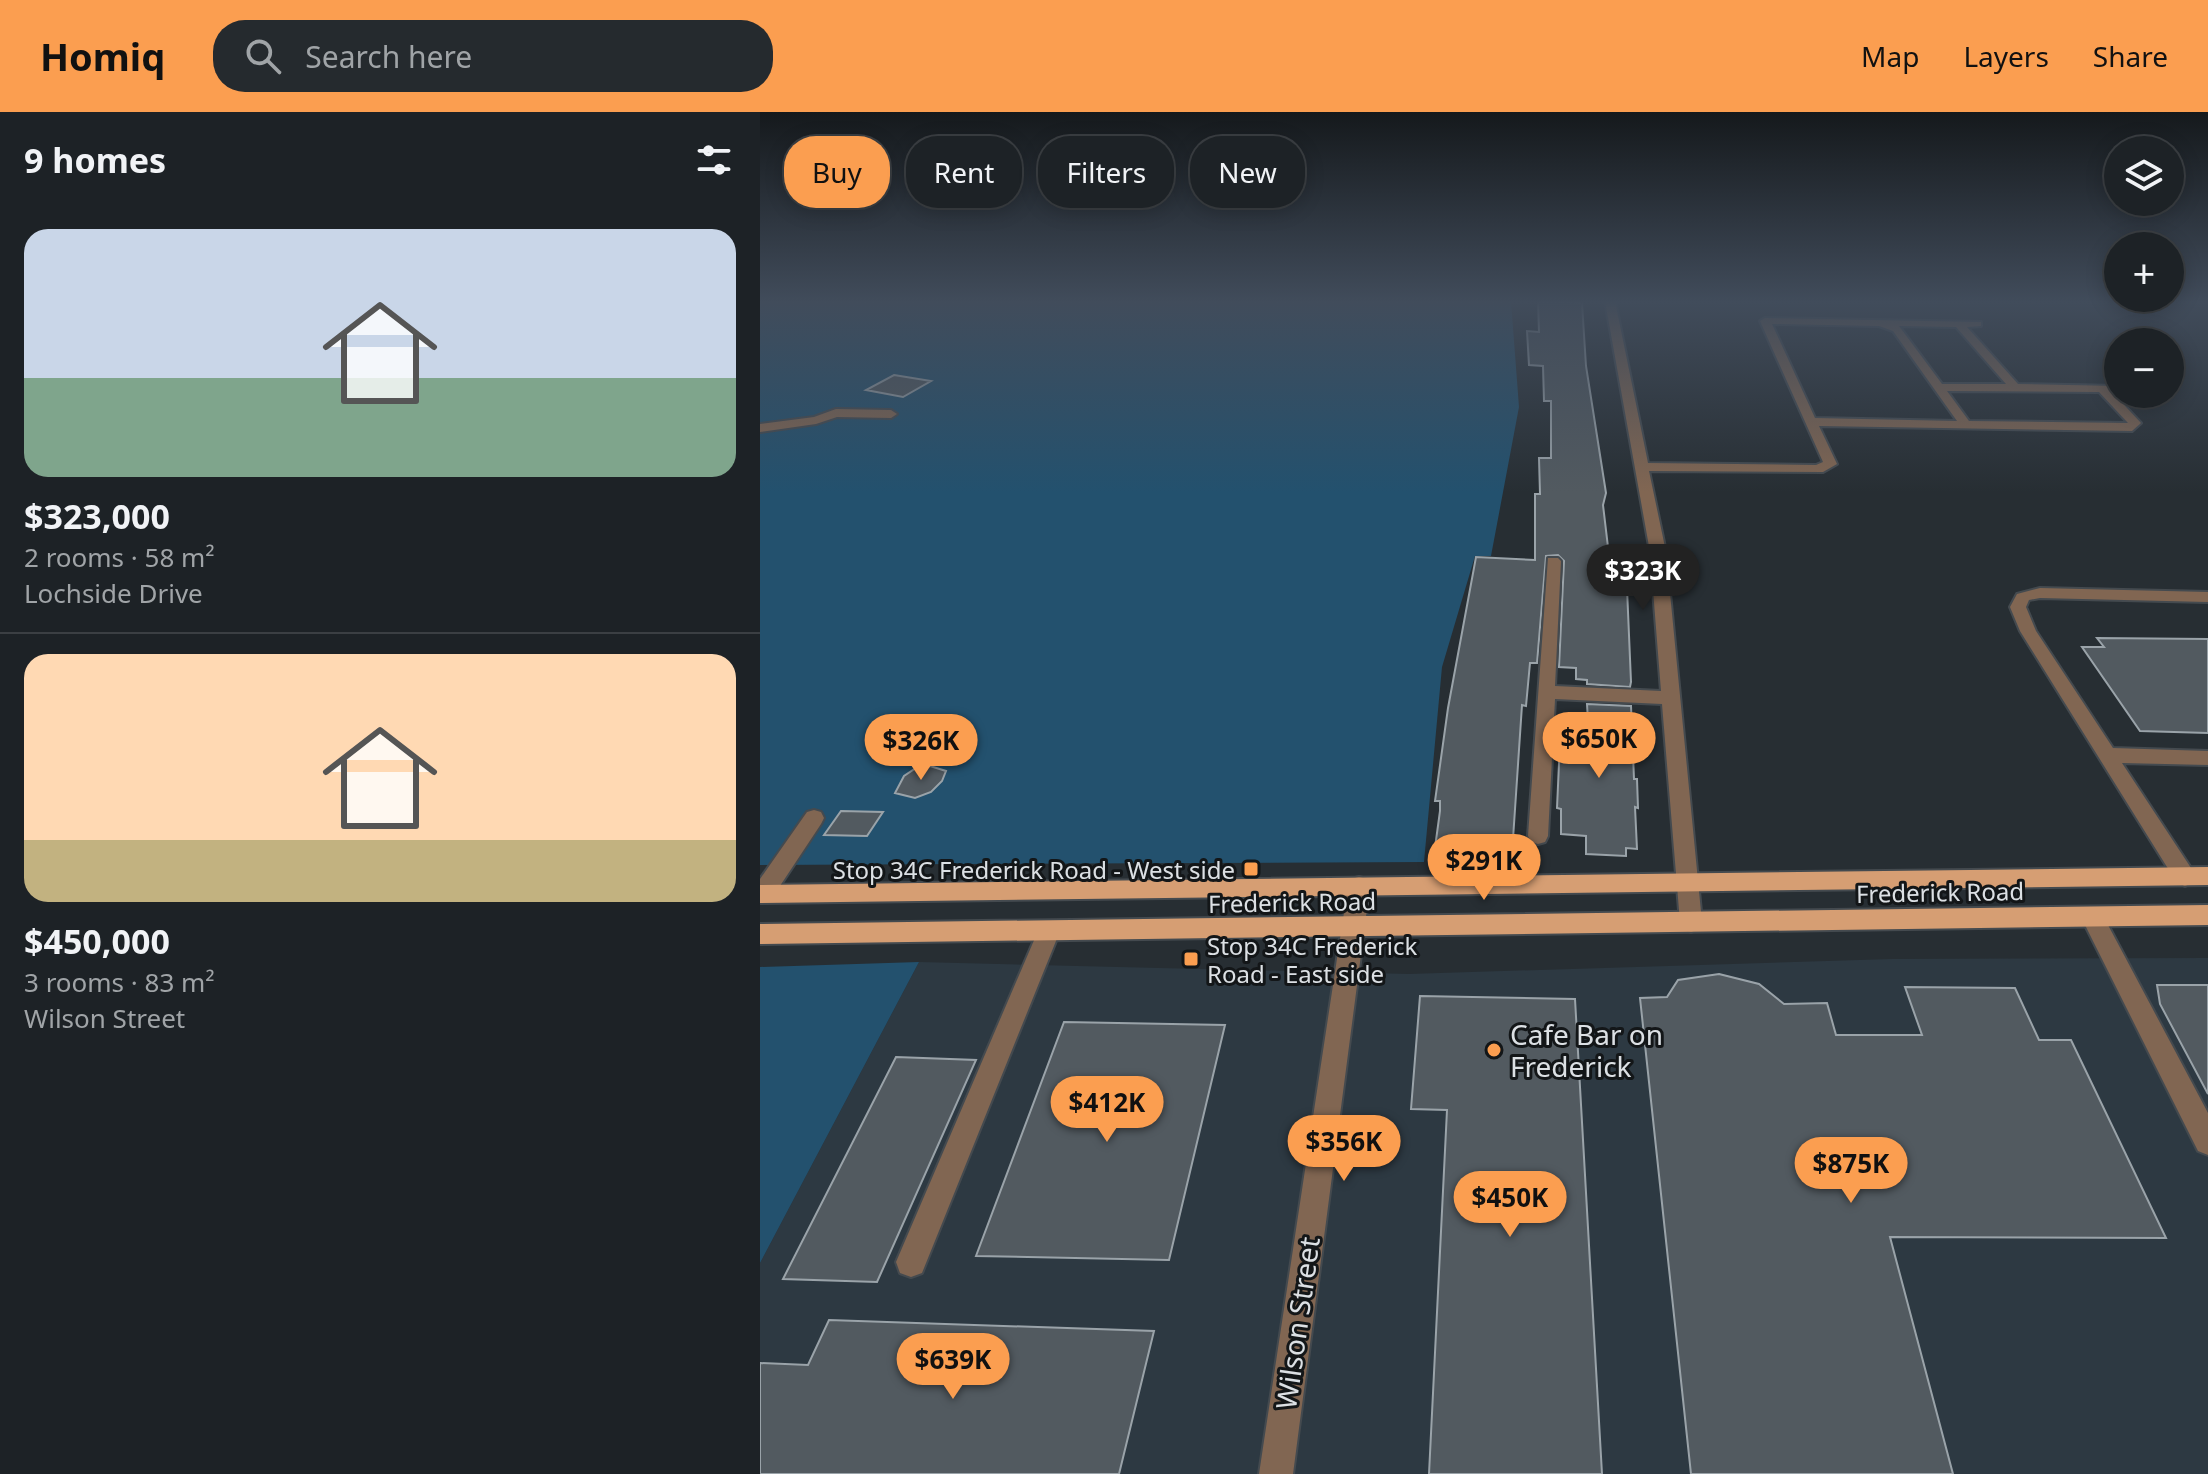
<!DOCTYPE html>
<meta charset="utf-8">
<style>
body{margin:0;font-family:"Noto Sans",sans-serif;background:#252a2e;color:#f1f3f6;height:100vh;display:flex;flex-direction:column;font-size:30px;white-space:nowrap}
*{box-sizing:border-box;margin:0}
p{font-size:26px;color:#a0a4a7}
.icon{flex:none;width:44px;height:44px;fill:none;stroke:currentColor;stroke-width:2;stroke-linecap:round;stroke-linejoin:round}
.map{position:relative;flex:1;overflow:hidden}
.panel{display:flex;flex-direction:column;background:#1d2226;width:760px}
.panel>*{flex:none}
.top-card{position:absolute;left:24px;top:24px;width:760px;height:72px;display:flex;gap:16px}
.fabs{position:absolute;left:1344px;top:24px;display:grid;gap:16px}
.fabs a{display:grid;place-items:center;width:80px;height:80px;border-radius:50%;background:#1d2226;box-shadow:0 4px 20px #0003,0 0 0 2px #3b3f43;font-size:40px}
.price{position:absolute;translate:-50% -68px;padding:0 18px;border-radius:28px;background:#fb9e50;color:#111;font-size:26px;line-height:52px;filter:drop-shadow(0 2px 4px #0008)}
.price::after{content:'';position:absolute;left:50%;top:48px;width:24px;height:18px;margin-left:-12px;background:inherit;clip-path:polygon(0 0,100% 0,50% 100%)}
.price.selected{background:#222;color:#fff}
ul{padding:0;list-style:none}
li{display:grid;align-content:center;gap:16px;height:424px;padding:0 24px}
li+li{border-top:2px solid #3b3f43}
li span{display:grid;place-items:center;height:248px;border-radius:24px;color:#555}
li>.icon{margin-inline-start:auto}
span .icon{width:144px;height:144px;fill:#fffc;stroke-width:1}
li b{font-size:34px}
h2{display:flex;justify-content:space-between;align-items:center;height:96px;padding:0 24px;font-size:34px}
.tag{padding:0 28px;border-radius:32px;background:#1d2226;box-shadow:0 4px 20px #0003,0 0 0 2px #3b3f43;font-size:28px;line-height:72px}
.tag.selected{background:#fb9e50;color:#111}
header{display:flex;align-items:center;gap:48px;box-sizing:border-box;height:112px;padding:0 40px;background:#fb9e50;color:#111}
header strong{font-size:38px}
nav{display:flex;gap:44px;margin-inline-start:auto;font-size:28px}
.search{width:560px;height:72px;background:#252a2e;display:flex;align-items:center;gap:20px;box-sizing:border-box;padding:0 28px;border-radius:32px;color:#a0a4a7;font-size:30px}
main{display:flex;flex:1;min-height:0}
.map>svg:first-child{display:block}
</style>
<header>
<strong>Homiq</strong>
<div class="search"><svg class="icon" aria-label="search" viewBox="0 0 24 24"><circle cx="10" cy="10" r="6"/><path d="M15 15l6 6"/></svg>Search here</div>
<nav><a>Map</a><a>Layers</a><a>Share</a></nav>
</header>
<main>
<section class="panel">
<h2>9 homes<svg class="icon" aria-label="filters" viewBox="0 0 24 24"><path d="M4 7h16M4 17h16"/><circle cx="9" cy="7" r="2"/><circle cx="15" cy="17" r="2"/></svg></h2>
<ul>
<li><span style="background:linear-gradient(#c9d6e8 60%,#7fa58c 0)"><svg class="icon" aria-label="home" viewBox="0 0 24 24"><path d="M3 11l9-7 9 7M6 9v11h12V9"/></svg></span><div><b>$323,000</b><p>2 rooms · 58 m²</p><p>Lochside Drive</p></div></li>
<li><span style="background:linear-gradient(#ffd9b3 75%,#c2b280 0)"><svg class="icon" aria-label="home" viewBox="0 0 24 24"><path d="M3 11l9-7 9 7M6 9v11h12V9"/></svg></span><div><b>$450,000</b><p>3 rooms · 83 m²</p><p>Wilson Street</p></div></li>
</ul>
</section>
<div class="map">
<svg width="1448" height="1362" viewBox="0 0 1448 1362">
<rect width="100%" height="100%" fill="#272e33"/>
<path fill="#2d3942" d="M 1448,846 L 1448,1362 L 0,1362 L 0,1151 L 159,850 L 649,862 L 1132,847 Z"/>
<path fill="#23516e" d="M 0,189 L 751,189 L 759,295 L 731,444 L 715,444 L 682,555 L 664,750 L 0,753 Z
M 159,850 L 0,1151 L 0,855 Z"/>
<path fill="#525a60" stroke="#9aa3a9" stroke-width="2" d="M 778,189 L 822,191 L 826,254 L 846,381 L 843,393 L 848,435 L 852,448 L 863,448 L 866,453 L 871,570 L 870,575 L 827,572 L 827,568 L 816,567 L 816,556 L 799,555 L 804,449 L 798,443 L 786,444 L 777,551 L 770,551 L 766,594 L 762,593 L 753,727 L 727,726 L 725,746 L 674,743 L 680,699 L 680,689 L 675,689 L 688,596 L 716,445 L 775,448 L 775,382 L 780,382 L 779,346 L 791,346 L 791,289 L 784,289 L 783,254 L 769,253 L 767,219 L 779,220 Z
M 134,263 L 171,269 L 143,285 L 106,278 Z
M 1337,526 L 1448,527 L 1448,621 L 1380,619 L 1322,535 L 1344,535 Z
M 827,592 L 871,594 L 874,667 L 877,667 L 878,696 L 875,695 L 877,737 L 866,736 L 866,744 L 826,742 L 826,724 L 801,722 L 801,697 L 797,696 L 801,607 L 828,609 Z
M 170,654 L 186,659 L 182,669 L 171,680 L 155,686 L 135,681 L 144,664 L 156,656 Z
M 81,699 L 123,700 L 107,724 L 64,723 Z
M 959,862 L 999,872 L 1024,892 L 1067,891 L 1076,923 L 1162,923 L 1145,875 L 1255,876 L 1279,928 L 1311,928 L 1406,1126 L 1130,1125 L 1193,1362 L 931,1362 L 880,886 L 907,885 L 918,868 Z
M 1397,873 L 1448,873 L 1448,982 L 1400,892 Z
M 660,884 L 815,887 L 842,1362 L 669,1362 L 687,998 L 651,997 Z
M 304,910 L 465,913 L 409,1148 L 216,1144 Z
M 136,945 L 216,948 L 117,1170 L 23,1167 Z
M 69,1208 L 394,1219 L 359,1362 L 0,1362 L 0,1251 L 48,1253 Z"/>
<g fill="none" stroke-linecap="round" stroke-linejoin="round">
<g stroke="#444a4f" stroke-width="4">
<path id="minor" d="M 845,189 L 855,189 L 888,351 L 1056,353 L 1063,350 L 1000,209 L 1005,206 L 1221,210 L 1221,214 L 1207,215 L 1258,272 L 1358,274 L 1358,280 L 1352,280 L 1381,311 L 1372,319 L 1059,314 L 1077,352 L 1063,360 L 889,359 L 906,440 L 942,810 L 939,817 L 931,820 L 923,817 L 920,810 L 902,592 L 795,587 L 788,724 L 785,730 L 778,732 L 771,730 L 768,724 L 788,446 L 798,446 L 801,449 L 795,574 L 901,579 L 890,440 ZM 1012,212 L 1119,214 L 1133,219 L 1197,309 L 1055,306 ZM 1139,214 L 1196,215 L 1246,272 L 1182,272 ZM 1187,279 L 1339,280 L 1368,311 L 1209,309 Z
M 76,297 L 131,298 L 137,302 L 131,306 L 77,305 L 56,312 L 0,320 L 0,312 L 54,305 Z
M 1280,476 L 1448,480 L 1448,490 L 1280,486 L 1269,488 L 1266,495 L 1276,519 L 1353,636 L 1448,639 L 1448,653 L 1362,651 L 1433,759 L 1436,765 L 1433,771 L 1425,774 L 1417,771 L 1260,519 L 1250,495 L 1257,482 Z
M 54,698 L 61,700 L 64,706 L 61,712 L 10,789 L 0,791 L 0,767 L 47,700 Z
M 599,765 L 607,767 L 610,774 L 533,1362 L 499,1362 L 588,774 L 591,767 Z
M 1332,795 L 1340,798 L 1448,1001 L 1448,1043 L 1438,1039 L 1321,805 L 1324,798 Z
M 289,809 L 297,812 L 300,819 L 162,1161 L 151,1165 L 140,1161 L 136,1150 L 278,819 L 281,812 Z"/>
</g>
<g stroke="#444a4f" stroke-width="4">
<path id="major" d="M 1448,755 L 1448,773 L 0,791 L 0,773 Z
M 1448,793 L 1448,813 L 0,832 L 0,812 Z"/>
</g>
<use href="#minor" fill="#816652" fill-rule="evenodd"/>
<use href="#major" fill="#d69e73" fill-rule="evenodd"/>
</g>
<linearGradient id="sky" x2="0" y2="1"><stop stop-color="#15191c"/><stop offset="0.5" stop-color="#414c5b"/><stop offset="1" stop-color="#414c5b" stop-opacity="0"/></linearGradient>
<rect width="1448" height="380" fill="url(#sky)"/>
<g fill="#fb9e50" stroke="#131618" stroke-width="3">
<rect x="483" y="749" width="16" height="16" rx="4"/>
<rect x="423" y="839" width="16" height="16" rx="4"/>
<circle cx="734" cy="938" r="8"/>
</g>
<g text-anchor="middle" dominant-baseline="central" stroke-width="6" stroke-linejoin="round" paint-order="stroke">
<g font-size="24" fill="#dce0e4" stroke="#131618" text-anchor="end">
<text x="475" y="757">Stop 34C Frederick Road - West side</text>
<text x="447" y="833" text-anchor="start">Stop 34C Frederick<tspan x="447" dy="28">Road - East side</tspan></text>
</g>
<g font-size="24" fill="#dce0e4" stroke="#131618">
<text transform="translate(1180 780) rotate(-1)">Frederick Road</text>
<text transform="translate(532 790) rotate(-1)">Frederick Road</text>
</g>
<g font-size="28" fill="#dce0e4" stroke="#131618" text-anchor="start">
<text x="750" y="922">Cafe Bar on<tspan x="750" dy="32">Frederick</tspan></text>
</g>
<g font-size="28" fill="#dce0e4" stroke="#131618">
<text transform="translate(537 1211) rotate(-82)">Wilson Street</text>
</g>
</g>
</svg>
<div class="fabs">
<a><svg class="icon" aria-label="layers" viewBox="0 0 24 24"><path d="M12 4l9 5-9 5-9-5zM3 14l9 5 9-5"/></svg></a>
<a>+</a>
<a>−</a>
</div>
<b class="price selected" style="left:883px;top:500px">$323K</b>
<b class="price" style="left:839px;top:668px">$650K</b>
<b class="price" style="left:161px;top:670px">$326K</b>
<b class="price" style="left:724px;top:790px">$291K</b>
<b class="price" style="left:347px;top:1032px">$412K</b>
<b class="price" style="left:584px;top:1071px">$356K</b>
<b class="price" style="left:1091px;top:1093px">$875K</b>
<b class="price" style="left:750px;top:1127px">$450K</b>
<b class="price" style="left:193px;top:1289px">$639K</b>
<div class="top-card">
<a class="tag selected">Buy</a>
<a class="tag">Rent</a>
<a class="tag">Filters</a>
<a class="tag">New</a>
</div>
</div>
</main>
